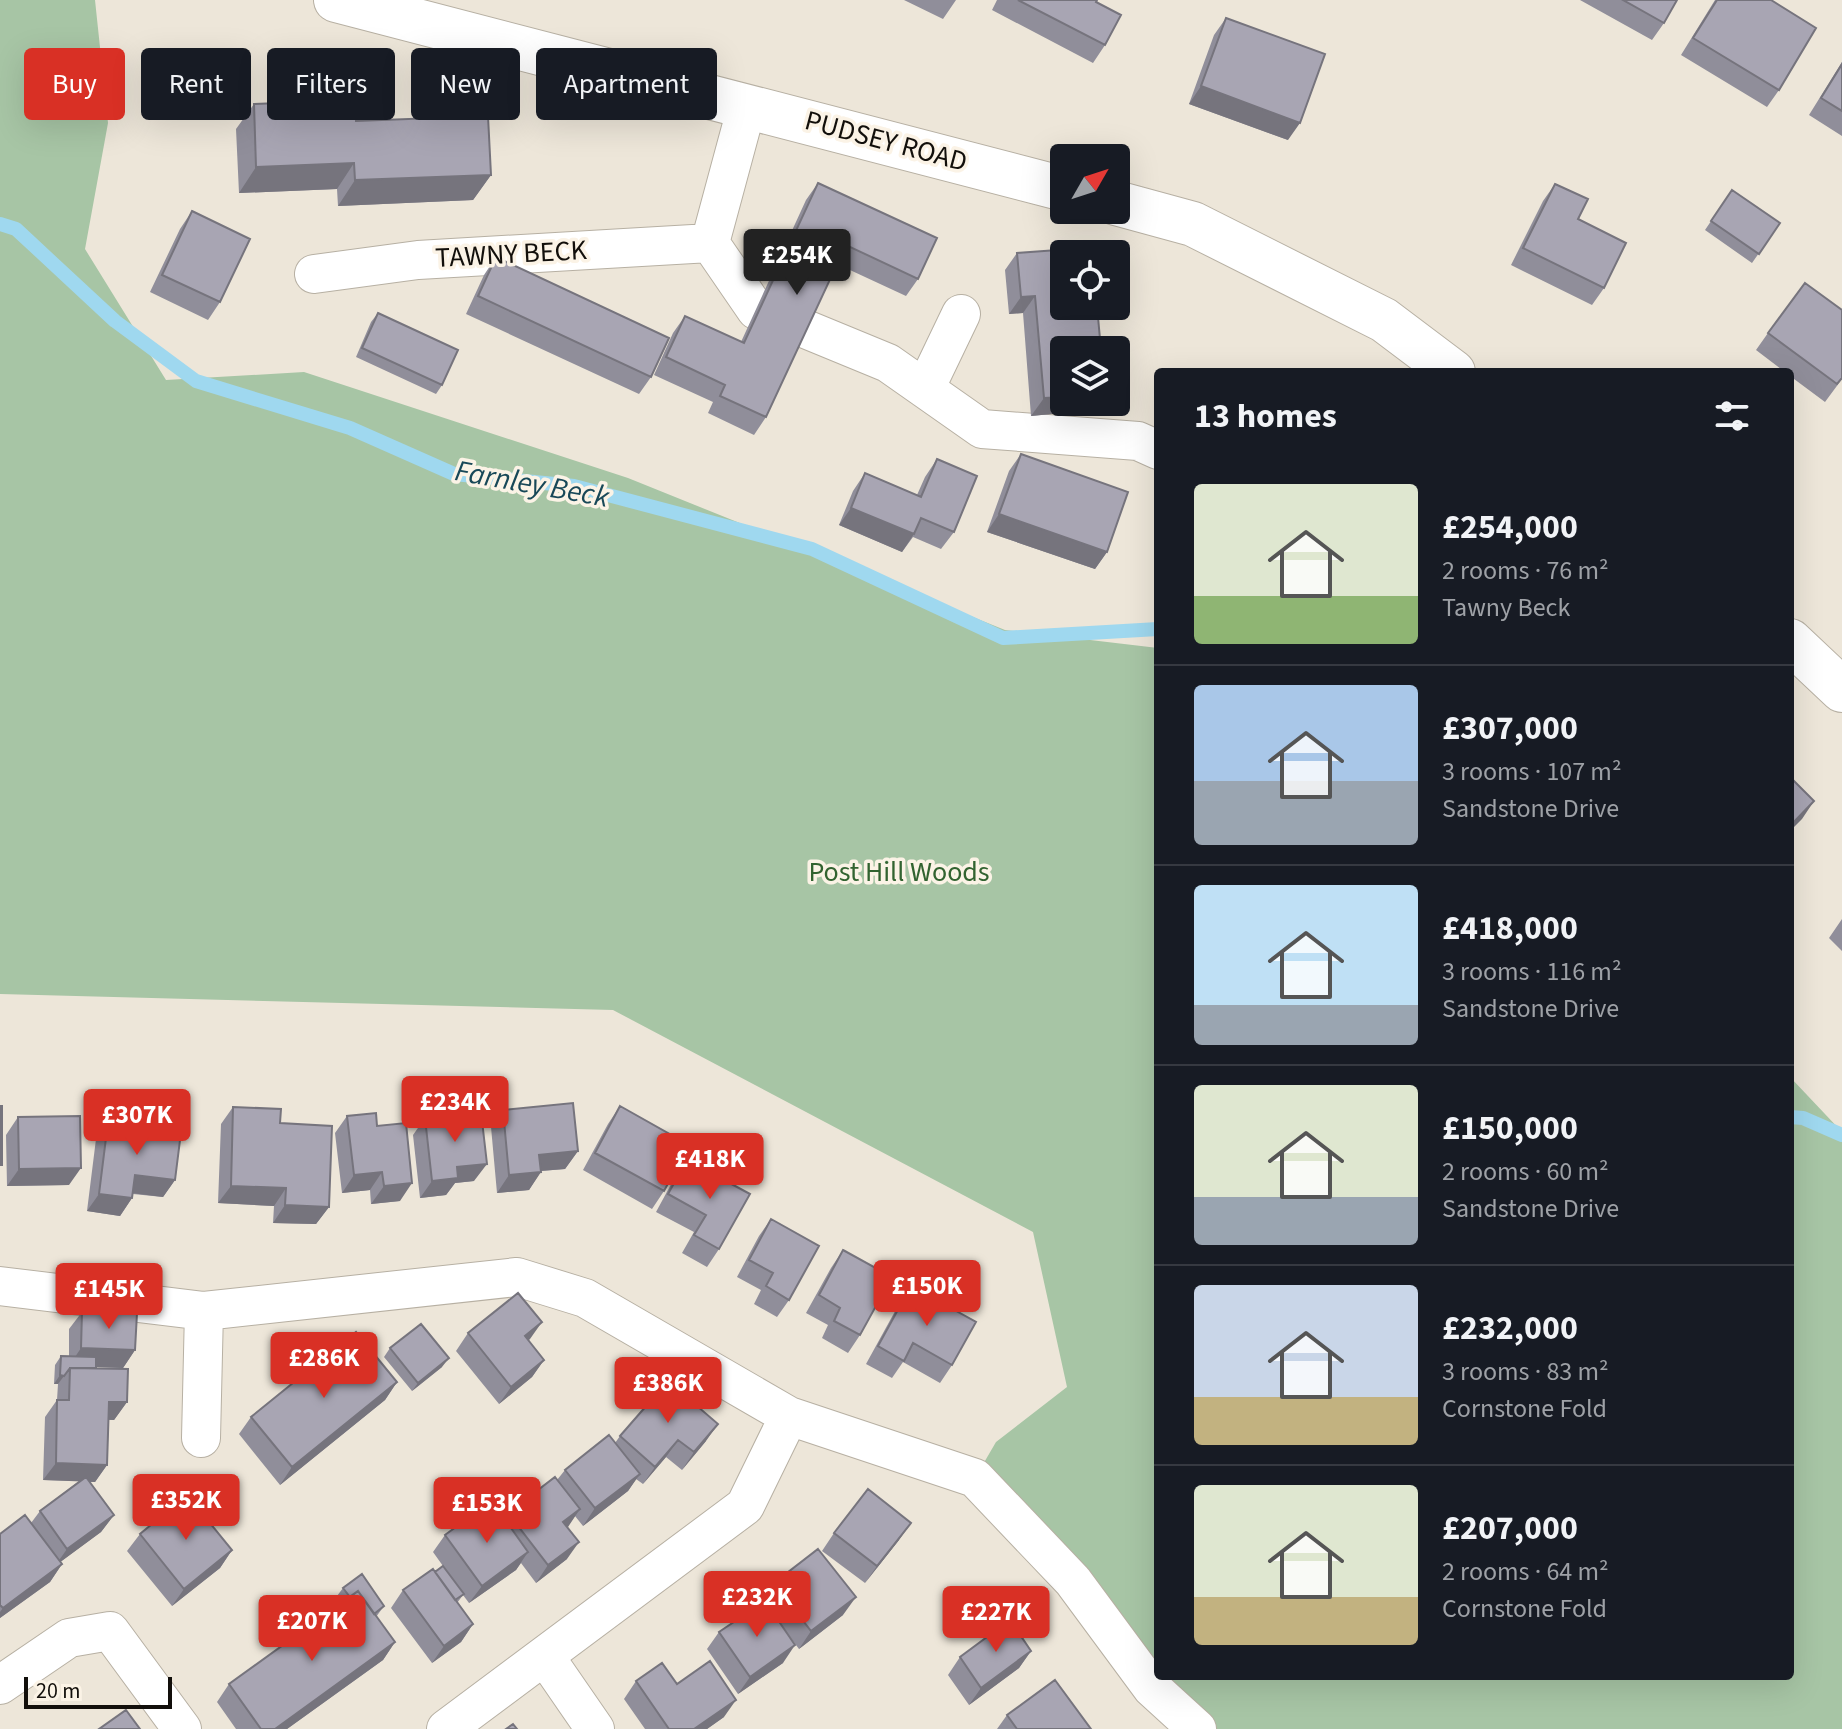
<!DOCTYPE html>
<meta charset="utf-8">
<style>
body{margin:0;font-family:"Source Sans 3",sans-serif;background:#242831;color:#f1f3f6;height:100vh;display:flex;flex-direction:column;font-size:30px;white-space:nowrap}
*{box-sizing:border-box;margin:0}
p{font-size:26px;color:#9ea1a6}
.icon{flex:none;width:44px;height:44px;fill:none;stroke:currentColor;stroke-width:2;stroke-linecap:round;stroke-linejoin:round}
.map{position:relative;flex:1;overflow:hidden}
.drawer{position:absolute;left:1154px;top:368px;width:640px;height:1312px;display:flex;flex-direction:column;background:#171b24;border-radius:8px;box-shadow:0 8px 32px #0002}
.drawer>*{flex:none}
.banner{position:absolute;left:24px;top:48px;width:760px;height:72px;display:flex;gap:16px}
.needle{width:52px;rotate:51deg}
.tools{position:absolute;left:1050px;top:144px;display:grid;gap:16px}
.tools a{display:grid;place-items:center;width:80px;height:80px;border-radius:8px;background:#171b24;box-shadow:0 8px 32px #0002;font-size:40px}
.scale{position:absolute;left:24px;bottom:20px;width:148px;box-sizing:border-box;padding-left:8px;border:4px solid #120f0b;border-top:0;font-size:22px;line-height:28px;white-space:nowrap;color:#120f0b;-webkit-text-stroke:6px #fbf3e6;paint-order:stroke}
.price{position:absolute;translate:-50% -68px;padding:0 18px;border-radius:8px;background:#d93025;color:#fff;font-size:26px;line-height:52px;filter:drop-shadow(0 2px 4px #0008)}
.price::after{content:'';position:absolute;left:50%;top:48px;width:24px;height:18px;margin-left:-12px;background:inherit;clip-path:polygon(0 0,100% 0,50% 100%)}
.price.on{background:#222;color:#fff}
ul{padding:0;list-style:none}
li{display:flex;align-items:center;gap:24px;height:200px;padding:0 40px}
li+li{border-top:2px solid #363941}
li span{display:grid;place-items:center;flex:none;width:224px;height:160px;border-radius:8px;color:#555}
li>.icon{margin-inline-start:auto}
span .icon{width:96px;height:96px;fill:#fffc;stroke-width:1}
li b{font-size:34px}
h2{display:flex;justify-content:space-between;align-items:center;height:96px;padding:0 40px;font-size:34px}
.pill{padding:0 28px;border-radius:8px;background:#171b24;box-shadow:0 8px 32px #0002;font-size:28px;line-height:72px}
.pill.on{background:#d93025;color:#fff}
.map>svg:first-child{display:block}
</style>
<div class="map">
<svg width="1842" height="1729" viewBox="0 0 1842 1729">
<rect width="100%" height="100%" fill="#ede6d9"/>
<path fill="#a7c5a5" d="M 0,0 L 95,0 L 108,123 L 85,249 L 166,380 L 304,372 L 628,478 L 1005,630 L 1158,648 L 1158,1676 L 1790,1676 L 1790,1077 L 1842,1132 L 1842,1729 L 1197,1729 L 975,1478 L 996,1442 L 1067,1387 L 1033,1232 L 613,1010 L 0,994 Z"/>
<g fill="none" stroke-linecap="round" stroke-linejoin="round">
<path stroke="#9fd8ef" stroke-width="14" d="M 0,224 L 16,229 L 115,321 L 196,381 L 350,428 L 454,474 L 574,486 L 812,549 L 1003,638 L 1158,629
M 1790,1117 L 1803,1118 L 1842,1135"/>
<g stroke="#b7b0a3" stroke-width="40">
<path id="street" d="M 710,243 L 747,106
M 314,274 L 418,260 L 710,243 L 756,310
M 803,328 L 888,363 L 982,429 L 1138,441 L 1158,450
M 925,389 L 961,314
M 0,1286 L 204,1311 L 517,1277 L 585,1298 L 789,1416 L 975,1478 L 1073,1581 L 1152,1688 L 1197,1729
M 201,1438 L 204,1311
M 546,1658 L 595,1729
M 0,1685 L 69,1638 L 110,1631 L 182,1729
M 446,1729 L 745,1506 L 789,1416"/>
</g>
<g stroke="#b7b0a3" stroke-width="46">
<path id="secondary" d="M 336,0 L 1064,189
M 1116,203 L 1193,224 L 1384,320 L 1453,372
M 1790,641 L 1842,690"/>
</g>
<use href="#street" stroke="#fff" stroke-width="38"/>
<use href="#secondary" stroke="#fff" stroke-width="44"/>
</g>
<path fill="#908e9a" d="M 904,0 L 956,0 L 943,19 Z
M 997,0 L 1097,0 L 1096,2 L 1105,45 L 1093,63 L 992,10 Z
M 1580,0 L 1677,0 L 1664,23 L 1652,40 Z
M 1715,0 L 1771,0 L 1779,90 L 1767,107 L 1681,55 Z
M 1226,18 L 1288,140 L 1189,104 L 1214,35 Z
M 1842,62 L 1842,136 L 1809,115 Z
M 254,104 L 356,121 L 491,175 L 473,200 L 338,206 L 337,189 L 239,193 L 236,129 Z
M 818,183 L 918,279 L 906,296 L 837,264 L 766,417 L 754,435 L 708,413 L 713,402 L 654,375 L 673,333 L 685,316 L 741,342 L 806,200 Z
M 1555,184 L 1578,219 L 1604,288 L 1592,305 L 1511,265 L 1543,201 Z
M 1732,190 L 1780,223 L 1752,263 L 1705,230 Z
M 192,211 L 220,302 L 208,320 L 150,292 L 180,229 Z
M 1017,253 L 1072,254 L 1064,402 L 1098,402 L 1092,410 L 1031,416 L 1023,313 L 1009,314 L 1005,270 Z
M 496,257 L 651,377 L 639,394 L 466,314 L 484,275 Z
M 1842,310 L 1842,379 L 1825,402 L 1790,376 L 1790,372 L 1785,372 L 1756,350 L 1768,333 Z
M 378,313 L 442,385 L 436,394 L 356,357 L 371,322 Z
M 1021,454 L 1107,552 L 1095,569 L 987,532 L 1009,471 Z
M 937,459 L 954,532 L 941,549 L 913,537 L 902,552 L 839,525 L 853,491 L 865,473 L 917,495 L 925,477 Z
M 1842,919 L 1842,951 L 1829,938 Z
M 620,1106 L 664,1191 L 652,1209 L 583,1170 L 608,1124 Z
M 233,1107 L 280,1123 L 329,1207 L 316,1224 L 273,1223 L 274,1206 L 218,1203 L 221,1124 Z
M 503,1110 L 578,1151 L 565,1169 L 541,1171 L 529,1190 L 497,1193 L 491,1127 Z
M 347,1116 L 377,1126 L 400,1201 L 371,1204 L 370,1190 L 342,1193 L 335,1133 Z
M 18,1117 L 69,1185 L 7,1186 L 6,1135 Z
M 425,1118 L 474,1181 L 455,1183 L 446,1195 L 420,1198 L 413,1135 Z
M 108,1122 L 175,1180 L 163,1197 L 133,1194 L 132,1198 L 120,1216 L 87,1211 L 96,1139 Z
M 687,1160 L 719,1249 L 707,1267 L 682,1253 L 694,1232 L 656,1212 L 675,1177 Z
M 771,1219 L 789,1300 L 777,1317 L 754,1304 L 761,1290 L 737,1277 L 759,1236 Z
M 843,1250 L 860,1335 L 848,1353 L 822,1338 L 828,1325 L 806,1313 L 831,1268 Z
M 911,1286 L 952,1365 L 940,1383 L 903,1362 L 892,1378 L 866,1364 L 899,1304 Z
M 82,1312 L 135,1350 L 123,1368 L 96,1367 L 96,1368 L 127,1402 L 114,1420 L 109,1420 L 107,1465 L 95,1482 L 89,1482 L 114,1515 L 101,1532 L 60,1562 L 62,1564 L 50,1582 L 0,1618 L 0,1534 L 31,1523 L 40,1511 L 79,1481 L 43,1480 L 45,1417 L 57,1400 L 58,1384 L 54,1384 L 55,1365 L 61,1356 L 69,1357 L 69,1329 Z
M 468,1333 L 530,1339 L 528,1340 L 544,1360 L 532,1377 L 499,1404 L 456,1351 Z
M 390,1348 L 442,1367 L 412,1391 L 384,1357 Z
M 397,1382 L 385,1400 L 280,1485 L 239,1434 L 251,1417 Z
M 620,1436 L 706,1441 L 682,1470 L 666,1457 L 643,1484 L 636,1479 L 628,1491 L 583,1526 L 575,1516 L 567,1527 L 567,1559 L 536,1583 L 521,1563 L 516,1570 L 469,1603 L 463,1595 L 457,1603 L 473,1624 L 461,1642 L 432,1663 L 391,1608 L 403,1590 L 443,1566 L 433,1552 L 445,1535 L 479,1520 L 504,1519 L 508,1513 L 557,1480 L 565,1470 L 615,1443 Z
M 834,1533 L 899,1540 L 865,1583 L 822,1551 Z
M 140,1534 L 232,1550 L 220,1568 L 172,1606 L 127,1551 Z
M 774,1583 L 843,1615 L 799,1649 L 787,1633 L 783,1663 L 738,1694 L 707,1649 L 719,1632 L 763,1602 L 761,1601 Z
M 343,1588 L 384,1606 L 376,1617 L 395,1642 L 383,1660 L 287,1729 L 236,1729 L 217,1702 L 229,1684 L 341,1603 L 337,1596 Z
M 1031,1651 L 1019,1668 L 969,1705 L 948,1675 L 960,1657 Z
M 636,1681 L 677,1684 L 724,1717 L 707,1729 L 645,1729 L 624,1699 Z
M 1007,1715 L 1091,1729 L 997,1729 Z"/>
<path fill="#76747d" d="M 1201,86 L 1300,123 L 1288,140 L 1189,104 Z
M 354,163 L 337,189 L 239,193 L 256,167 Z
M 491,175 L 473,200 L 338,206 L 355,180 Z
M 1035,296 L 1023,313 L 1009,314 L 1021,297 Z
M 1064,397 L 1064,402 L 1098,402 L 1092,410 L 1031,416 L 1044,398 Z
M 851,508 L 914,534 L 902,552 L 839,525 Z
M 999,514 L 1107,552 L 1095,569 L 987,532 Z
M 1814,801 L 1802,819 L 1790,831 L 1790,826 Z
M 578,1151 L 565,1169 L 527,1172 L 539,1155 Z
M 487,1164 L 474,1181 L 455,1183 L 446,1195 L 420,1198 L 432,1181 L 457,1167 Z
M 81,1168 L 69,1185 L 7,1186 L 19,1169 Z
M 382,1172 L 370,1190 L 342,1193 L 354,1175 Z
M 541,1172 L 529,1190 L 497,1193 L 509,1175 Z
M 135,1175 L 175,1180 L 163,1197 L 123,1192 Z
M 412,1183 L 400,1201 L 371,1204 L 384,1186 Z
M 231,1186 L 286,1188 L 274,1206 L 218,1203 Z
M 99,1194 L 132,1198 L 120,1216 L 87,1211 Z
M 285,1205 L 329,1207 L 316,1224 L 273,1223 Z
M 542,1322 L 530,1339 L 512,1353 L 525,1336 Z
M 81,1348 L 135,1350 L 123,1368 L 69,1366 Z
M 449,1358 L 442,1367 L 412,1391 L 418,1383 Z
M 544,1360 L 532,1377 L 499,1404 L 511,1387 Z
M 60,1375 L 64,1376 L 58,1384 L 54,1384 Z
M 397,1382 L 385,1400 L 280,1485 L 292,1467 Z
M 109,1402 L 127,1402 L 114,1420 L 97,1419 Z
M 718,1424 L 706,1441 L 682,1470 L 694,1452 Z
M 678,1440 L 666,1457 L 643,1484 L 655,1467 Z
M 56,1463 L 107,1465 L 95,1482 L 43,1480 Z
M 640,1474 L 628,1491 L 583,1526 L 595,1508 Z
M 580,1509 L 568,1527 L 551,1540 L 563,1522 Z
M 114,1515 L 101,1532 L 55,1566 L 67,1549 Z
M 911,1523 L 899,1540 L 865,1583 L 877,1566 Z
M 579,1542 L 567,1559 L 536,1583 L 548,1565 Z
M 232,1550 L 220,1568 L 172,1606 L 184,1589 Z
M 528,1552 L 516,1570 L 469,1603 L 482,1586 Z
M 62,1564 L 50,1582 L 0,1618 L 0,1612 L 3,1608 Z
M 856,1597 L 843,1615 L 799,1649 L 811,1631 Z
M 473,1624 L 461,1642 L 432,1663 L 444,1646 Z
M 395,1642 L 383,1660 L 287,1729 L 275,1729 Z
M 795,1645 L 783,1663 L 738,1694 L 750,1677 Z
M 1031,1651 L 1019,1668 L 969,1705 L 981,1688 Z
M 736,1700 L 724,1717 L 707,1729 L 694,1729 Z"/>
<path fill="#a8a5b3" stroke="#76747d" stroke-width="2" d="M 1018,0 L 1097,0 L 1096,2 L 1121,15 L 1105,45 Z
M 1623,0 L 1677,0 L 1664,23 Z
M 1717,0 L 1771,0 L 1816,28 L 1779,90 L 1693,38 Z
M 1226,18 L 1325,54 L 1300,123 L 1201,86 Z
M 1842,64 L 1842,111 L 1821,98 Z
M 355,100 L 356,121 L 488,116 L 491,175 L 355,180 L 354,163 L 256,167 L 254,104 Z
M 818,183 L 937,238 L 918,279 L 846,245 L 766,417 L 720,396 L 725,385 L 666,357 L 685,316 L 744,343 Z
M 1555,184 L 1588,199 L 1578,219 L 1626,243 L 1604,288 L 1523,248 Z
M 1732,190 L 1780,223 L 1759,254 L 1711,221 Z
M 192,211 L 250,239 L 220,302 L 162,275 Z
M 1071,249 L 1072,254 L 1064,254 L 1064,306 L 1097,306 L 1101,350 L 1064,350 L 1064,397 L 1044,398 L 1035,296 L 1021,297 L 1017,253 Z
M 496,257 L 669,338 L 651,377 L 478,296 Z
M 1805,283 L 1842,310 L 1842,378 L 1837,384 L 1768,333 Z
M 378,313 L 458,350 L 442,385 L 362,348 Z
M 1021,454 L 1128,492 L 1107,552 L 999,514 Z
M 937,459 L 977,476 L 954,532 L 921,518 L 914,534 L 851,508 L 865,473 L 921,497 Z
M 1790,777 L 1814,801 L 1790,826 Z
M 573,1103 L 578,1151 L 539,1155 L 541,1172 L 509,1175 L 503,1110 Z
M 0,1106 L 2,1106 L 2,1165 L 0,1165 Z
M 620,1106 L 689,1145 L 664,1191 L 595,1153 Z
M 233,1107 L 281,1109 L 280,1123 L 332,1126 L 329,1207 L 285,1205 L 286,1188 L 231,1186 Z
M 481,1112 L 487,1164 L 457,1167 L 458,1178 L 432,1181 L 425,1118 Z
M 376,1113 L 377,1126 L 406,1123 L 412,1183 L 384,1186 L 382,1172 L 354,1175 L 347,1116 Z
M 80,1116 L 81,1168 L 19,1169 L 18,1117 Z
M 108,1122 L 181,1132 L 175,1180 L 135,1175 L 132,1198 L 99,1194 Z
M 687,1160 L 750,1194 L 719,1249 L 694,1235 L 706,1215 L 668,1194 Z
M 771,1219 L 819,1246 L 789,1300 L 766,1286 L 773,1273 L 749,1260 Z
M 843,1250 L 892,1277 L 860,1335 L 834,1321 L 840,1308 L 819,1295 Z
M 911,1286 L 976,1322 L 952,1365 L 913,1343 L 904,1361 L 878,1346 Z
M 518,1293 L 542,1322 L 525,1336 L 544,1360 L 511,1387 L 468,1333 Z
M 82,1312 L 137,1313 L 135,1350 L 81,1348 Z
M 421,1324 L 449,1358 L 418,1383 L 390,1348 Z
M 356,1332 L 397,1382 L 292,1467 L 251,1417 Z
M 61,1356 L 96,1357 L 96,1368 L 70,1368 L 64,1376 L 60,1375 Z
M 70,1368 L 128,1369 L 127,1402 L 109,1402 L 107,1465 L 56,1463 L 57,1400 L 69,1400 Z
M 668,1381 L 718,1424 L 694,1452 L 678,1440 L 655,1467 L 620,1436 Z
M 609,1435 L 640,1474 L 595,1508 L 565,1470 Z
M 86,1477 L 114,1515 L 67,1549 L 40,1511 Z
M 555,1477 L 580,1509 L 563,1522 L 579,1542 L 548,1565 L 508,1513 Z
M 868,1489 L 911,1523 L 877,1566 L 834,1533 Z
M 187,1495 L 232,1550 L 184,1589 L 140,1534 Z
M 496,1507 L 528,1552 L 482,1586 L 445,1535 L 475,1513 L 479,1520 Z
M 25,1515 L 62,1564 L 3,1608 L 0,1605 L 0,1534 Z
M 818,1549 L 856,1597 L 811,1631 L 774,1583 Z
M 443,1566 L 464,1594 L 455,1600 L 435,1572 Z
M 433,1569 L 473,1624 L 444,1646 L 403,1590 Z
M 362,1574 L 384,1606 L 374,1614 L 358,1591 L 350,1597 L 343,1588 Z
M 358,1591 L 395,1642 L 275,1729 L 261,1729 L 229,1684 Z
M 765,1601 L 795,1645 L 750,1677 L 719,1632 Z
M 1010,1620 L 1031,1651 L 981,1688 L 960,1657 Z
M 710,1661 L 736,1700 L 694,1729 L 669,1729 L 636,1681 L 662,1663 L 677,1684 Z
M 1055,1680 L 1091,1729 L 1017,1729 L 1007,1715 Z
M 126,1710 L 140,1729 L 99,1729 Z
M 513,1724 L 517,1729 L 506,1729 Z"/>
<g text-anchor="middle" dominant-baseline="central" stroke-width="7" stroke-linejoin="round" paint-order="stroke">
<g font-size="28" fill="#120f0b" stroke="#fbf3e6">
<text transform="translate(886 141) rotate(15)">PUDSEY ROAD</text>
<text transform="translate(511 254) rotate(-3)">TAWNY BECK</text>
</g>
<g font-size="28" fill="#326330" stroke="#fbf3e6">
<text x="899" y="872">Post Hill Woods</text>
</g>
<g font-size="30" font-style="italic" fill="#184858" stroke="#fbf3e6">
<text transform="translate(532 484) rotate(10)">Farnley Beck</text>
</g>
</g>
</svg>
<div class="tools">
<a><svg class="needle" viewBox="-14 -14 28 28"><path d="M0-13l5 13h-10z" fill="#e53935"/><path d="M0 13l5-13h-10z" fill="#9ea1a6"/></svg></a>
<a><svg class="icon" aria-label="locate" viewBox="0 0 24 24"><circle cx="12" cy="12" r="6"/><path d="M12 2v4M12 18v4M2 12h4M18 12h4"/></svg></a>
<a><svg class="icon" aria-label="layers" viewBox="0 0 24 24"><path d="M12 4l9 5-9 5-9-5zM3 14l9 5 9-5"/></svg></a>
</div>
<div class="scale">20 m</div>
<b class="price on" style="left:797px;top:297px">£254K</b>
<b class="price" style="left:455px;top:1144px">£234K</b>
<b class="price" style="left:137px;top:1157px">£307K</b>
<b class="price" style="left:710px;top:1201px">£418K</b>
<b class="price" style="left:927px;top:1328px">£150K</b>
<b class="price" style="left:109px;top:1331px">£145K</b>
<b class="price" style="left:324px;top:1400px">£286K</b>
<b class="price" style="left:668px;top:1425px">£386K</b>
<b class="price" style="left:186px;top:1542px">£352K</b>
<b class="price" style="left:487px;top:1545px">£153K</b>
<b class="price" style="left:757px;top:1639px">£232K</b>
<b class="price" style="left:996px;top:1654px">£227K</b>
<b class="price" style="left:312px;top:1663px">£207K</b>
<div class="banner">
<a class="pill on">Buy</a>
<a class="pill">Rent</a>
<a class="pill">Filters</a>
<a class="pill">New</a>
<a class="pill">Apartment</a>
</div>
<section class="drawer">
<h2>13 homes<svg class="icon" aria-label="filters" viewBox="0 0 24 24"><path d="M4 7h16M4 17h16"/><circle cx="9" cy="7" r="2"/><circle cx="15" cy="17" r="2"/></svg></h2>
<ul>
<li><span style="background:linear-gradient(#dfe7d0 70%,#8fb573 0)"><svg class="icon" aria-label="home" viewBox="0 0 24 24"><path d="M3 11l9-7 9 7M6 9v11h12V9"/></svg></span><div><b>£254,000</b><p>2 rooms · 76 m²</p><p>Tawny Beck</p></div></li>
<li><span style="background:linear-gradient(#a9c7e8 60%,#9aa5b1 0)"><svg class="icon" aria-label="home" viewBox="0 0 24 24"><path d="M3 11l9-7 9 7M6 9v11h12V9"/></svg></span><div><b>£307,000</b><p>3 rooms · 107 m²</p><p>Sandstone Drive</p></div></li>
<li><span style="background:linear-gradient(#bfe0f5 75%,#9aa5b1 0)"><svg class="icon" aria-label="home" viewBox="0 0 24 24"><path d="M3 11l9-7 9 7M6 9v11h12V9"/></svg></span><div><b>£418,000</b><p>3 rooms · 116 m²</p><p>Sandstone Drive</p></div></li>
<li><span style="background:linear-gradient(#dfe7d0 70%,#9aa5b1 0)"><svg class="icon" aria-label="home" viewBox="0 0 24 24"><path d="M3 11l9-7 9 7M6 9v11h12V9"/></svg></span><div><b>£150,000</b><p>2 rooms · 60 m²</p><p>Sandstone Drive</p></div></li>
<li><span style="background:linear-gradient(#c9d6e8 70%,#c2b280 0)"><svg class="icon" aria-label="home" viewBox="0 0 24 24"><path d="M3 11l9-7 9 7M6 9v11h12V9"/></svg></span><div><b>£232,000</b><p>3 rooms · 83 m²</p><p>Cornstone Fold</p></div></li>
<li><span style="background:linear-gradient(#dfe7d0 70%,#c2b280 0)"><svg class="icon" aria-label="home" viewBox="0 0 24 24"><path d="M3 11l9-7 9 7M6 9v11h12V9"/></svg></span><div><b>£207,000</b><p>2 rooms · 64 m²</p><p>Cornstone Fold</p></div></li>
</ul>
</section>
</div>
